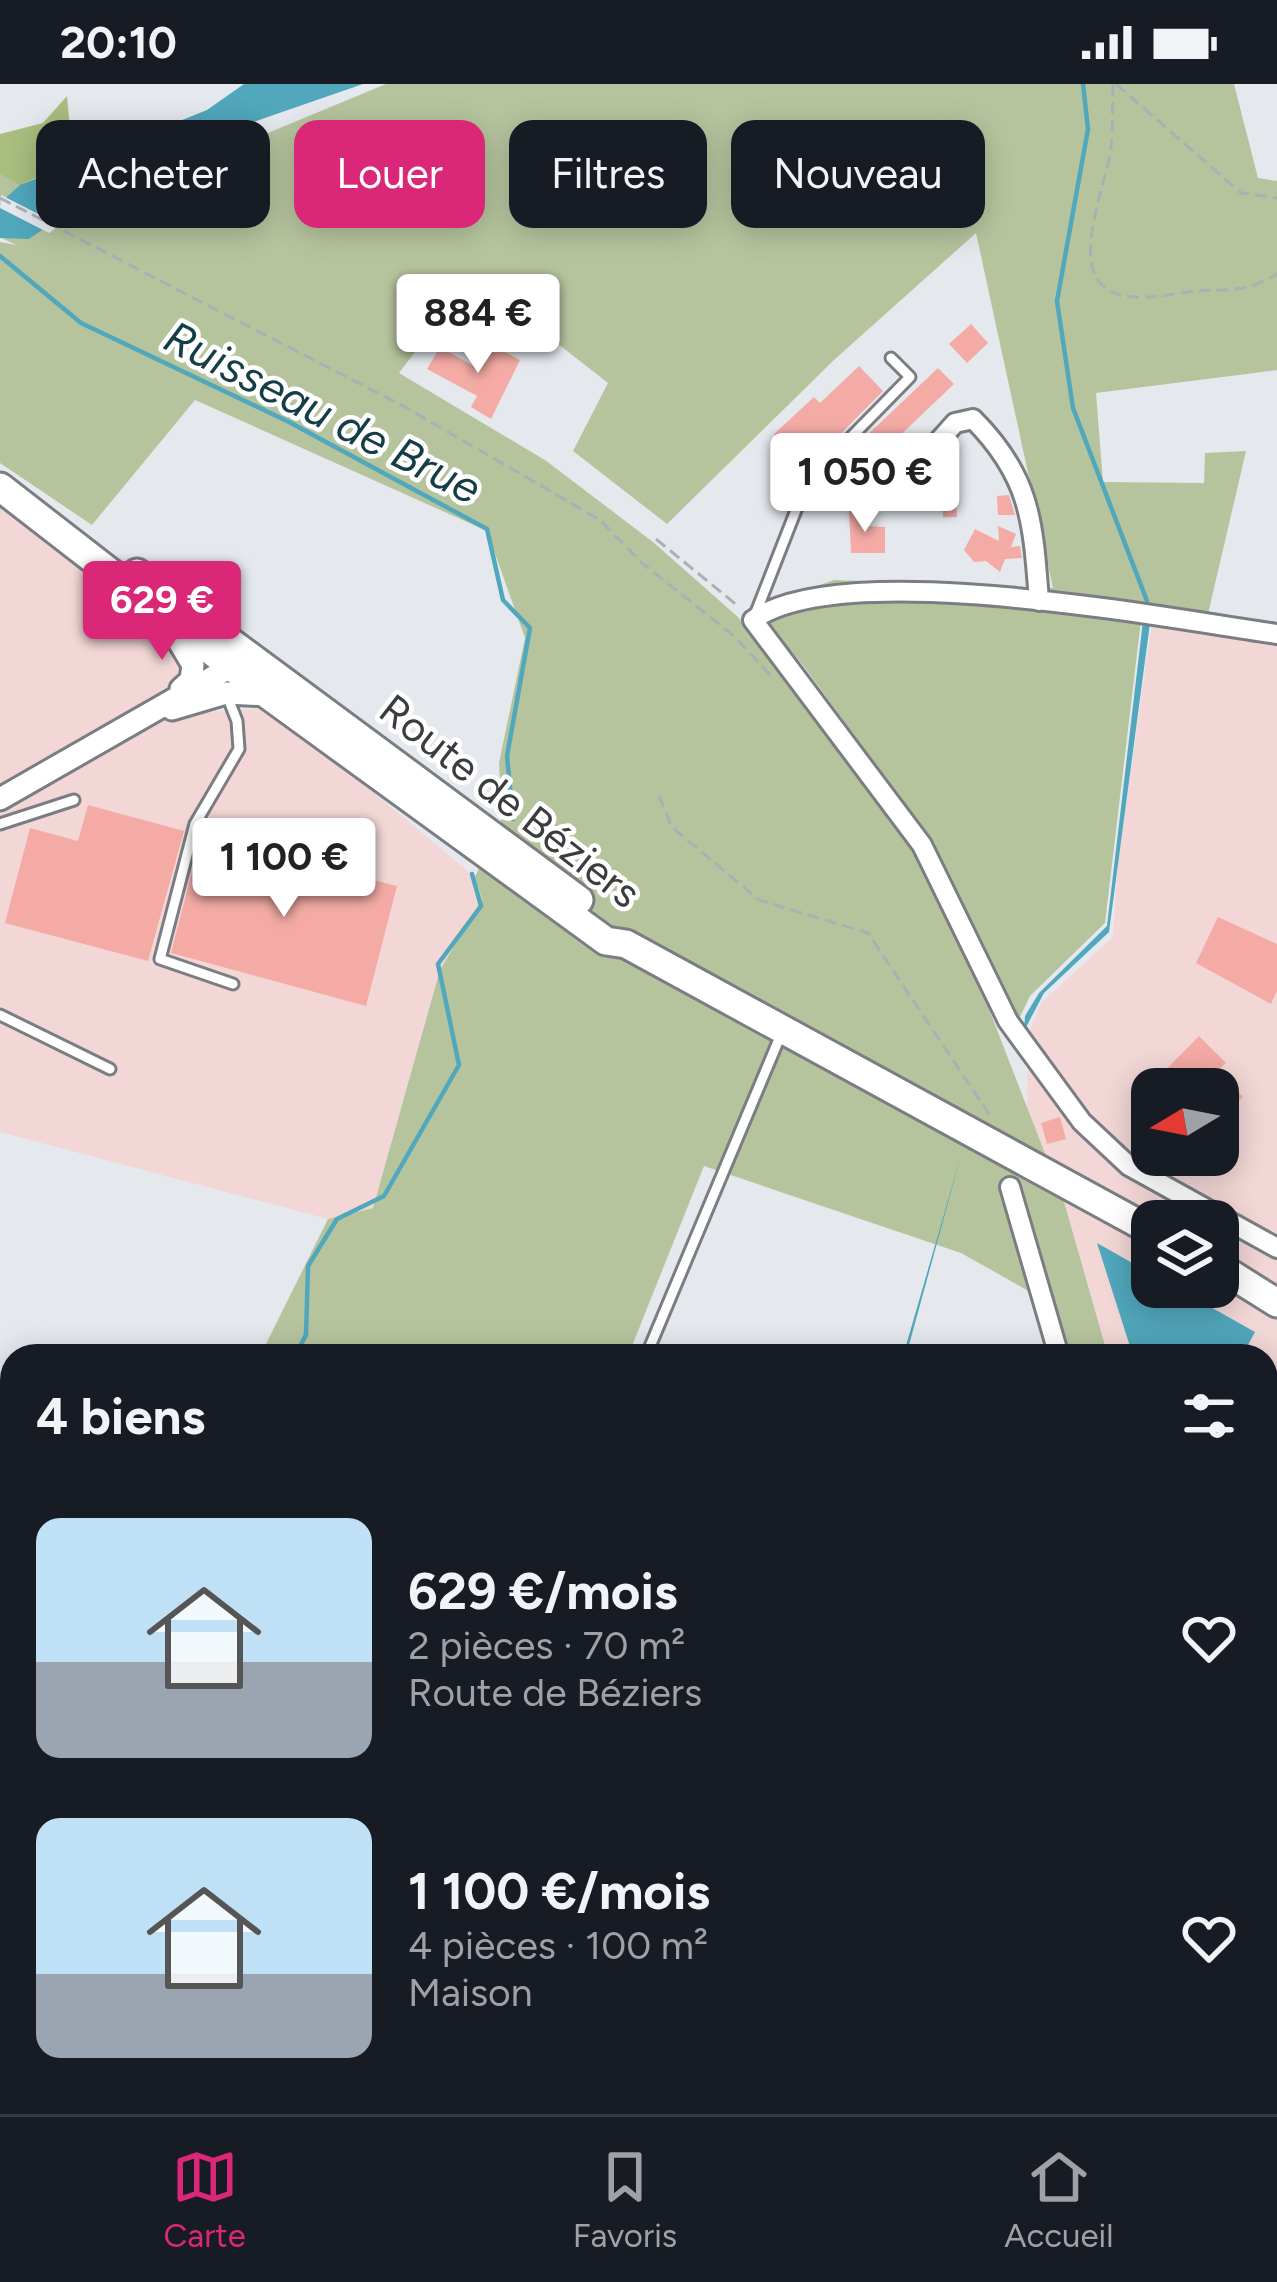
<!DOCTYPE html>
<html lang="fr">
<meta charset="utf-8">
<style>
body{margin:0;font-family:Figtree,sans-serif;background:#242831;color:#f1f3f6;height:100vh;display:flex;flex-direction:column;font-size:45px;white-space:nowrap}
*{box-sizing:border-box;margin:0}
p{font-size:39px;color:#9ea1a6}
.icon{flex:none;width:66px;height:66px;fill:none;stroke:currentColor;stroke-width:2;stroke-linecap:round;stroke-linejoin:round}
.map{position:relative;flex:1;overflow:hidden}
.drawer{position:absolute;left:0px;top:1260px;width:1278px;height:771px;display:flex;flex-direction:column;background:#171b24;border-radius:36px 36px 0 0;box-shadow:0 6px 30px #0003}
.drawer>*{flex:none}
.top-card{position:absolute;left:36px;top:36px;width:1206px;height:108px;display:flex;gap:24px}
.needle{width:78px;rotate:260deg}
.tools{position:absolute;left:1131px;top:984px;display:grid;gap:24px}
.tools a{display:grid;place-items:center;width:108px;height:108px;border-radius:24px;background:#171b24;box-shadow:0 6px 30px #0003;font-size:60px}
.price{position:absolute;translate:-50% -102px;padding:0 27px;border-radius:12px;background:#fff;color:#222;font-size:39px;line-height:78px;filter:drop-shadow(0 3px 6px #0008)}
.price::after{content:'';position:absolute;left:50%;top:72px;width:36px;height:27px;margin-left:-18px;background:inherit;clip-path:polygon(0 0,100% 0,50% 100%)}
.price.active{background:#db2777;color:#fff}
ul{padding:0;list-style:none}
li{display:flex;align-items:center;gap:36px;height:300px;padding:0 36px}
li span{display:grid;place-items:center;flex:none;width:336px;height:240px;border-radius:24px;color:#555}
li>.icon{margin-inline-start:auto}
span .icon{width:144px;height:144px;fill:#fffc;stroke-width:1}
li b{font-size:51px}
h2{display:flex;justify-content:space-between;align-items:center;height:144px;padding:0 36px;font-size:51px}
.tag{padding:0 42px;border-radius:24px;background:#171b24;box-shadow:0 6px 30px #0003;font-size:42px;line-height:108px}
.tag.active{background:#db2777;color:#fff}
.status{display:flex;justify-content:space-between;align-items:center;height:84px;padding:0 60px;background:#171b24;direction:ltr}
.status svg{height:33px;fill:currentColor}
.tabs{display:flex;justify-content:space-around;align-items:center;height:168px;border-top:3px solid #363941;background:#171b24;font-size:33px;color:#9ea1a6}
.tabs a{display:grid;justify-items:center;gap:6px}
.tabs .active{color:#db2777}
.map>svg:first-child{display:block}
</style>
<div class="status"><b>20:10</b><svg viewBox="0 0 49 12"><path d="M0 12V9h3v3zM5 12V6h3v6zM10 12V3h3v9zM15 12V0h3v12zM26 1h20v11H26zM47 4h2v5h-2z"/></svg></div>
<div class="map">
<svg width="1277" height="2030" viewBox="0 0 1277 2030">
<rect width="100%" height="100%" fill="#e5e9ee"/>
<path fill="#f2d7d6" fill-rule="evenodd" d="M 0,418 L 203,593 L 0,705 Z
M 1152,539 L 1277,562 L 1277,1869 L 1266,1830 L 1266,1272 L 1108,1272 L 1065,1121 L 1027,1030 L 1028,951 L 1041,919 L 1113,853 L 1118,776 ZM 1152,1005 L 1218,1005 L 1218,1071 L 1152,1071 ZM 1152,1137 L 1218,1137 L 1218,1203 L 1152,1203 Z
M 272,624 L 475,793 L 482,815 L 440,886 L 373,1124 L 328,1135 L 0,1048 L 0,725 L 175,630 Z"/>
<path fill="#b6c49e" d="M 386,0 L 1234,0 L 1258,94 L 1277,97 L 1277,286 L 1096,309 L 1103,398 L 1204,399 L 1205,369 L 1246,367 L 1208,530 L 1054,506 L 1067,528 L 1141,536 L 1105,839 L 1030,912 L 1017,939 L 929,753 L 802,580 L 754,524 L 834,496 L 1053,504 L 976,149 L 834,276 L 667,440 L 573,367 L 608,299 L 472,193 L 399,289 L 545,376 L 653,458 L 738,533 L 838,656 L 893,733 L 961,853 L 1065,1121 L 1108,1272 L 1066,1272 L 1050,1219 L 961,1169 L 704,1082 L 628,1272 L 260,1272 L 328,1135 L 373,1124 L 440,886 L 482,815 L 475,793 L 502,734 L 499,679 L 525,554 L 487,447 L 195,316 L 92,441 L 0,379 L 0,158 L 16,161 L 0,153 L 0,89 L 78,128 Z
M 12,1802 L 12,2012 L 0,2030 L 0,1829 Z
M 1266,1830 L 1277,1869 L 1277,2012 L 1266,1973 Z
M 143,2019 L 468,2019 L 466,2030 L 147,2030 Z"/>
<path fill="#a9be7f" d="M 67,12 L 70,45 L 89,70 L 20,101 L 0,90 L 0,50 L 43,39 Z"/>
<path fill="#51a7bc" d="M 244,0 L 363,0 L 219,50 L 166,79 L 75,112 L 55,137 L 29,155 L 0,154 L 0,119 L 20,101 L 207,26 Z
M 1143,537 L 1150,539 L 1109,848 L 1044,909 L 1024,947 L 1025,932 L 1039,909 L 1107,842 Z
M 962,1068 L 906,1272 L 903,1272 Z
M 1097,1159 L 1152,1190 L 1152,1203 L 1175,1203 L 1255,1248 L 1242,1272 L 1133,1272 Z"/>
<path fill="#e5e9ee" d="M 1,111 L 60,141 L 49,149 L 0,124 Z"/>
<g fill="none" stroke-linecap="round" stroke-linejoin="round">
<path stroke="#51a7bc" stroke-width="4.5" d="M 1083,0 L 1088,45 L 1057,217 L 1073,324 L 1147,517
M 0,172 L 81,239 L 289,338 L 487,445 L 503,516 L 530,544 L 507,672 L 513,735
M 295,1272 L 306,1251 L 308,1182 L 337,1135 L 384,1112 L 459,981 L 438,880 L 481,822 L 472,790
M 0,1943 L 12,1914"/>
</g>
<path fill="#f4aba5" d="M 971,240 L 988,259 L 967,279 L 949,260 Z
M 492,261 L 520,276 L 491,335 L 471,323 L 477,312 L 427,285 L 440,263 L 479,285 Z
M 859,282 L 883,307 L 799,392 L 773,363 L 781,357 L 774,350 L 814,313 L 820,319 Z
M 938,284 L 954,300 L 869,381 L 866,377 L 856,386 L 843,374 Z
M 956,407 L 957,433 L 943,433 L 942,408 Z
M 1009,411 L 1015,431 L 998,431 L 997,412 Z
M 849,426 L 864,426 L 864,442 L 885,443 L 885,469 L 851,469 Z
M 998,442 L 1016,450 L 1011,463 L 1020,462 L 1022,474 L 1005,475 L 1000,488 L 986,477 L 974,478 L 964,466 L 975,445 L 999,457 Z
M 88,721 L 184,747 L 148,877 L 5,839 L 30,744 L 78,757 Z
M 215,749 L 228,752 L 226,758 L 320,783 L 321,776 L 335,779 L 333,786 L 397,802 L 366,922 L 171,869 L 201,752 L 214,755 Z
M 1218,833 L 1277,860 L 1277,907 L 1271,920 L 1196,879 Z
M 1199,952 L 1226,979 L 1217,987 L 1243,1013 L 1218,1037 L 1218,1005 L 1147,1005 Z
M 1060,1033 L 1066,1055 L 1047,1060 L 1041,1039 Z"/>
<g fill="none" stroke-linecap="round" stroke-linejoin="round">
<g stroke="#7a7d82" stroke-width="15">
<path id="service" d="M 755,531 L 807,398 L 910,293 L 891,274
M 226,609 L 237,637 L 239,665 L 195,740 L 160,875 L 233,900
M 0,740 L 74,716
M 0,931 L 110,985
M 646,1272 L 782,948
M 1266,1632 L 1277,1637"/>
</g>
<g stroke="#7a7d82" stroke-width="24">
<path id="minor" d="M 930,367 L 955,339 L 973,335 C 1031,393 1033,438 1039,517
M 1277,550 C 1164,534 842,472 753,536 L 922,761 L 1008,937 L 1082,1038 L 1129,1082 L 1277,1164
M 1010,1103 L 1059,1272
M 1266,1991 L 1277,2029"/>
</g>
<g stroke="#7a7d82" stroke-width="27">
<path id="tertiary" d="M 172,546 L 193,581 L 191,596 L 181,605
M 172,625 L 226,609 L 268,611
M 0,715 L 241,577"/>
</g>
<g stroke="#7a7d82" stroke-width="33">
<path id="primary" d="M 0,403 L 268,611 L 606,857 L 626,860 L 1152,1147
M 137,489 L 579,816
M 1218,1182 L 1277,1219"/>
</g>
<path stroke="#acafb3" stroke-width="3" stroke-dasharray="12 6" stroke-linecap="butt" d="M 1113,0 C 1112,24 1114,52 1109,75 C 1090,151 1058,233 1179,209 C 1220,202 1236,214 1277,190
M 1116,0 L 1241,109 L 1277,114
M 0,114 L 405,323 L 600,436 L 642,479 L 734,552 L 773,594
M 656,455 L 738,522
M 659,712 L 672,743 L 759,816 L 868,849 L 991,1033"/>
<use href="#service" stroke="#fff" stroke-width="9"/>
<use href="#minor" stroke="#fff" stroke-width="18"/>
<use href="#tertiary" stroke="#fff" stroke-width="21"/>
<use href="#primary" stroke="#fff" stroke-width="27"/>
</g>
<g text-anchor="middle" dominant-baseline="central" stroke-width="9" stroke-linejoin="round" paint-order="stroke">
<g font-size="42" fill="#3b3c3e" stroke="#fff">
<text transform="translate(510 717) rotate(38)">Route de Béziers</text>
</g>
<g font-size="45" font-style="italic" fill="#153d46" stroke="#fff">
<text transform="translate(323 328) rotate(27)">Ruisseau de Brue</text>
</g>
</g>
</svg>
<div class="tools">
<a><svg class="needle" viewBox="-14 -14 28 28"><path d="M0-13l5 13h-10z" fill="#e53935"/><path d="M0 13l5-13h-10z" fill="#9ea1a6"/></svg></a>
<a><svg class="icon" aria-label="layers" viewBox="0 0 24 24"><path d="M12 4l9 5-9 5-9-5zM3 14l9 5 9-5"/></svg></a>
</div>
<b class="price" style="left:478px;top:292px">884 €</b>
<b class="price" style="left:865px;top:451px">1 050 €</b>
<b class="price active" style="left:162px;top:579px">629 €</b>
<b class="price" style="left:284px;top:836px">1 100 €</b>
<div class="top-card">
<a class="tag">Acheter</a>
<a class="tag active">Louer</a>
<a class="tag">Filtres</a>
<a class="tag">Nouveau</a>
</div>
<section class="drawer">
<h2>4 biens<svg class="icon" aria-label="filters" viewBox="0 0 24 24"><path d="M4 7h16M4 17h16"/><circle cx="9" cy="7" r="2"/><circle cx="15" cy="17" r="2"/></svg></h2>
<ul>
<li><span style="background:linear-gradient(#bfe0f5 60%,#9aa5b1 0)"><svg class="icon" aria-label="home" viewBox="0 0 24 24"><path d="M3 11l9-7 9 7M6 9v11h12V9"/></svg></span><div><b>629 €/mois</b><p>2 pièces · 70 m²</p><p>Route de Béziers</p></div><svg class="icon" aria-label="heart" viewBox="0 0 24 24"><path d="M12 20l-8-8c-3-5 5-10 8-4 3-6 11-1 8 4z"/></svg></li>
<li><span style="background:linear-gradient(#bfe0f5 65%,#9aa5b1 0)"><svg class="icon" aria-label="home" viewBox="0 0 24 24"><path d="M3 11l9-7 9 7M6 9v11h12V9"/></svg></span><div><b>1 100 €/mois</b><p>4 pièces · 100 m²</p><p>Maison</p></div><svg class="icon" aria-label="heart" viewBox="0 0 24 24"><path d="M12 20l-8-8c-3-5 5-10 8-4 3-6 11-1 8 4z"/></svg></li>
</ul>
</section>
</div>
<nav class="tabs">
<a class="active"><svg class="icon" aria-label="map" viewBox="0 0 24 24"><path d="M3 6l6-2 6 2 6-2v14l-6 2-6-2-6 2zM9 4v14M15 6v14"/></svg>Carte</a>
<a><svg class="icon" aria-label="saved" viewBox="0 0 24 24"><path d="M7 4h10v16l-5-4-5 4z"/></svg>Favoris</a>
<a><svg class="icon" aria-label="home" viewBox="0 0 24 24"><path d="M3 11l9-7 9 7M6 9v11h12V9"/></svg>Accueil</a>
</nav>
